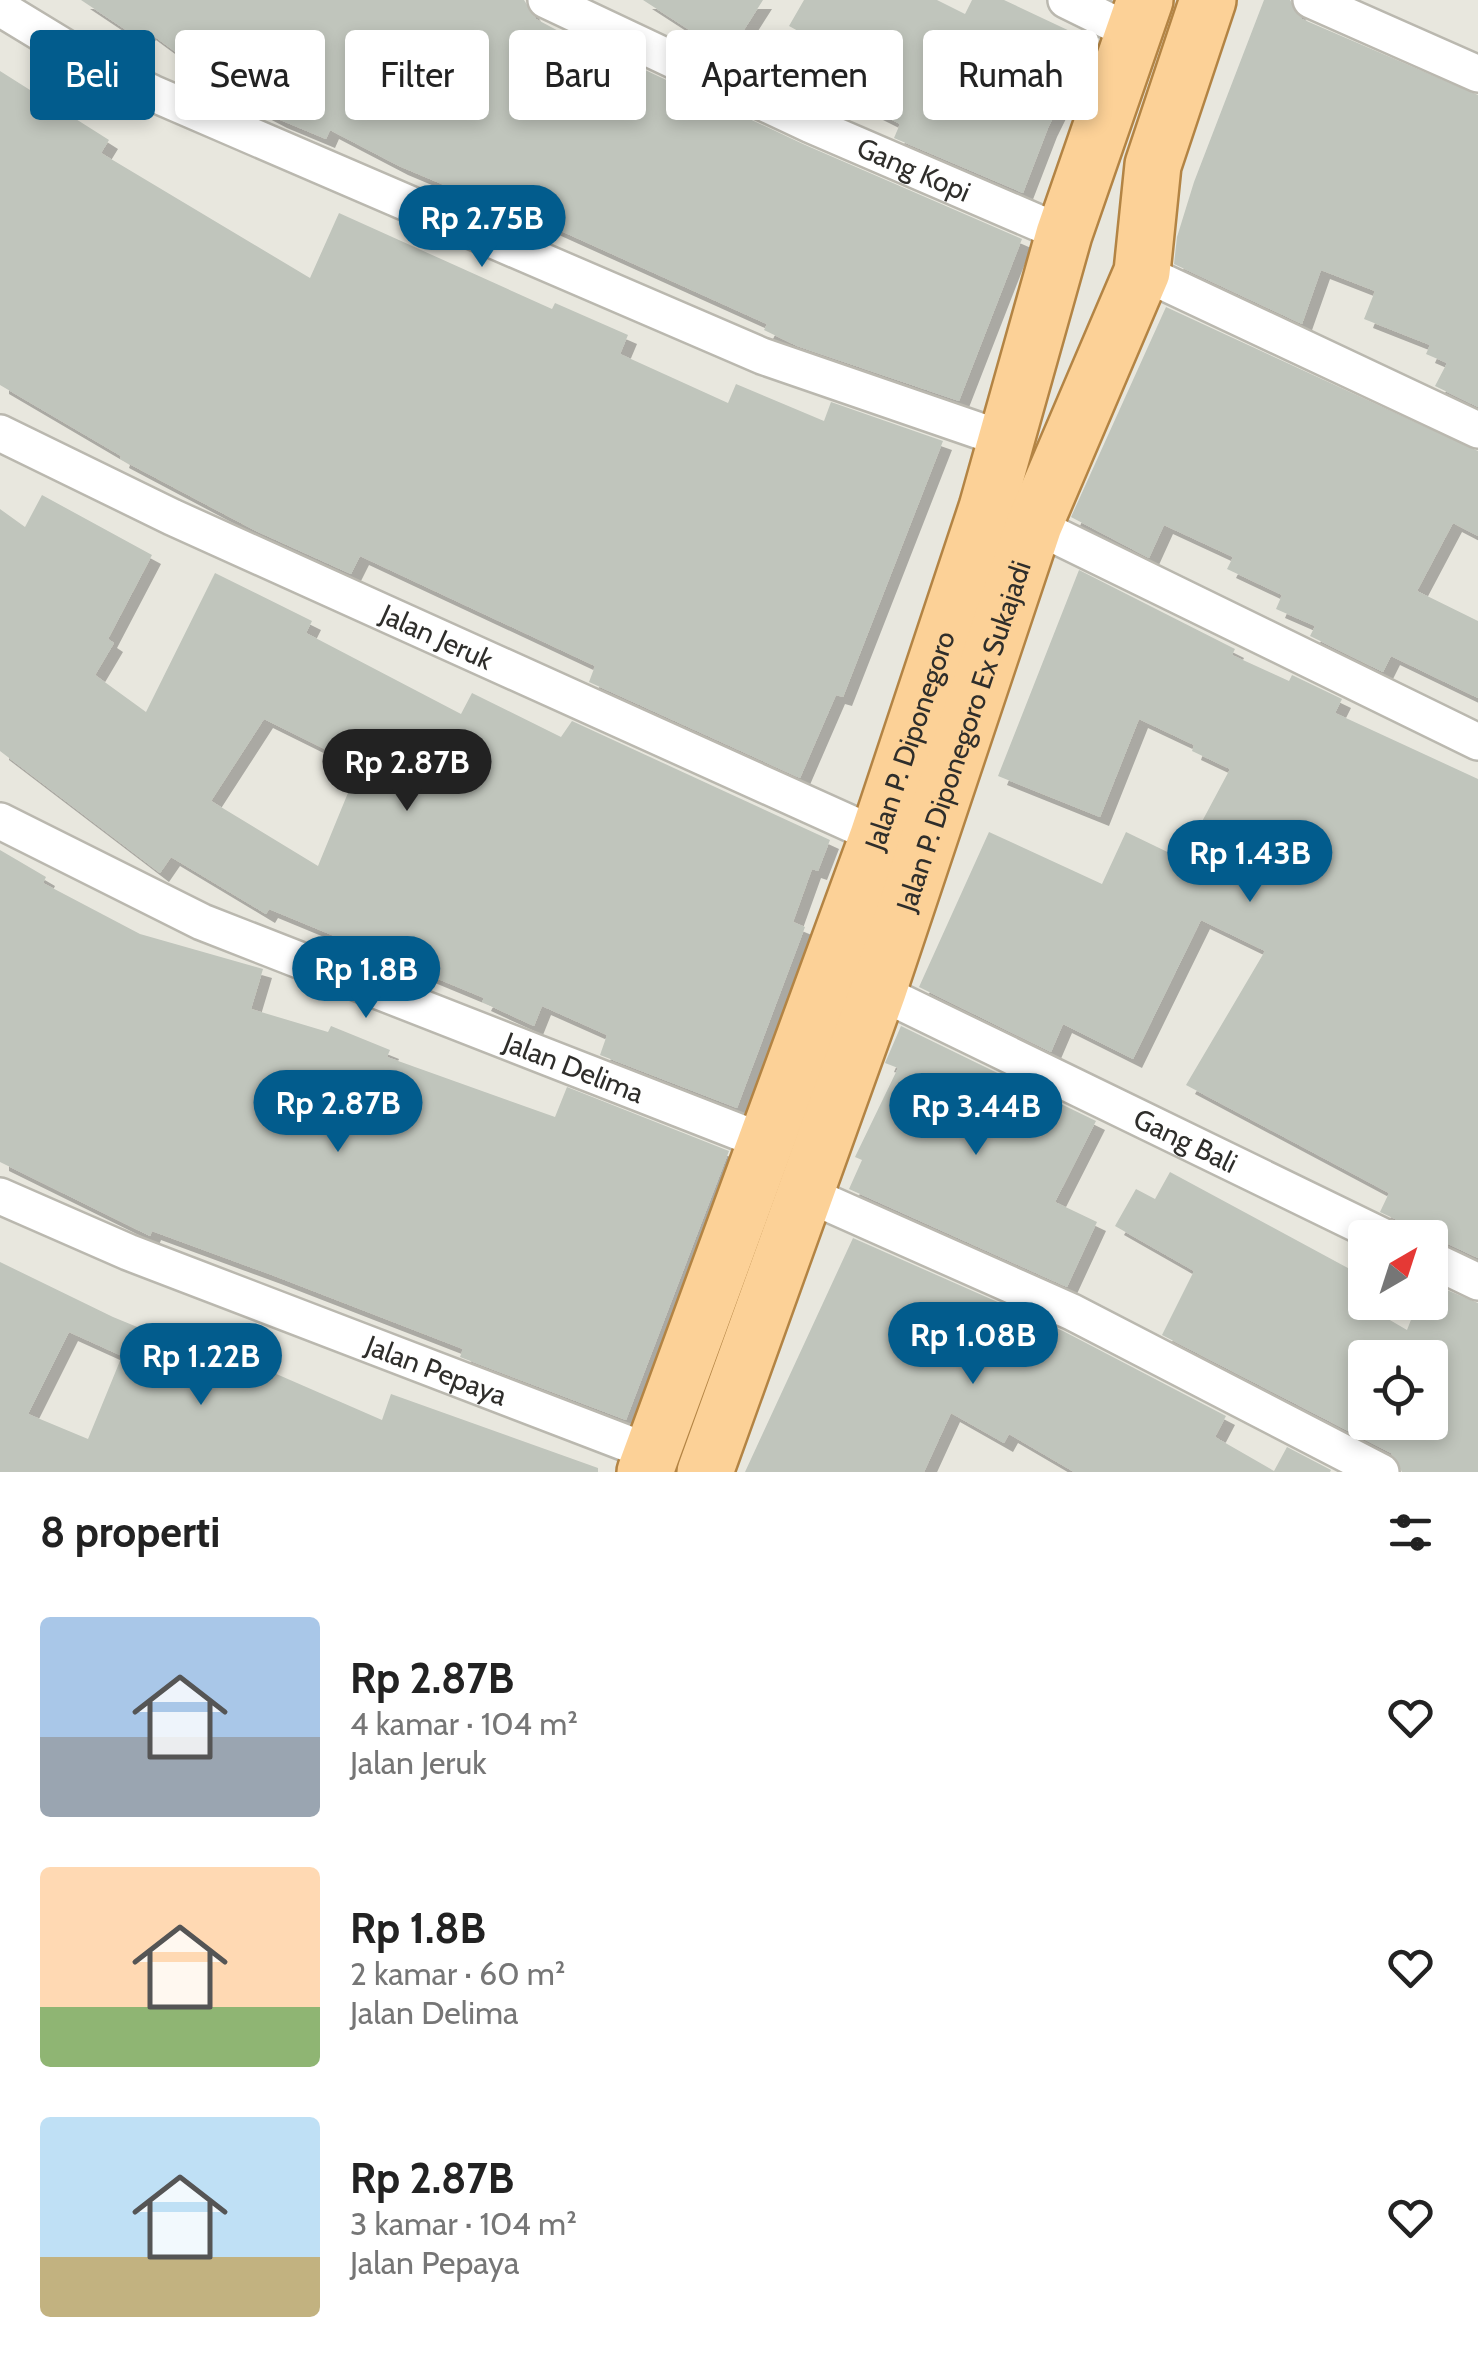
<!DOCTYPE html>
<html lang="id">
<meta charset="utf-8">
<style>
body{margin:0;font-family:Cabin,sans-serif;background:#f2f2f2;color:#222;height:100vh;display:flex;flex-direction:column;font-size:38px;white-space:nowrap}
*{box-sizing:border-box;margin:0}
p{font-size:32px;color:#767676}
.icon{flex:none;width:55px;height:55px;fill:none;stroke:currentColor;stroke-width:2;stroke-linecap:round;stroke-linejoin:round}
.map{position:relative;height:1472px;overflow:hidden}
.panel{display:flex;flex-direction:column;background:#fff;flex:1}
.panel>*{flex:none}
.top-card{position:absolute;left:30px;top:30px;width:1420px;height:90px;display:flex;gap:20px}
.needle{width:65px;rotate:39deg}
.fabs{position:absolute;left:1348px;top:1220px;display:grid;gap:20px}
.fabs a{display:grid;place-items:center;width:100px;height:100px;border-radius:10px;background:#fff;box-shadow:0 5px 15px #0003;font-size:50px}
.price{position:absolute;translate:-50% -85px;padding:0 22px;border-radius:35px;background:#025c8d;color:#fff;font-size:32px;line-height:65px;filter:drop-shadow(0 2px 5px #0008)}
.price::after{content:'';position:absolute;left:50%;top:60px;width:30px;height:22px;margin-left:-15px;background:inherit;clip-path:polygon(0 0,100% 0,50% 100%)}
.price.selected{background:#222;color:#fff}
ul{padding:0;list-style:none}
li{display:flex;align-items:center;gap:30px;height:250px;padding:0 40px}
li span{display:grid;place-items:center;flex:none;width:280px;height:200px;border-radius:10px;color:#555}
li>.icon{margin-inline-start:auto}
span .icon{width:120px;height:120px;fill:#fffc;stroke-width:1}
li b{font-size:42px}
h2{display:flex;justify-content:space-between;align-items:center;height:120px;padding:0 40px;font-size:42px}
.pill{padding:0 35px;border-radius:10px;background:#fff;box-shadow:0 5px 15px #0003;font-size:35px;line-height:90px}
.pill.selected{background:#025c8d;color:#fff}
.map>svg:first-child{display:block}
</style>
<div class="map">
<svg width="1478" height="1472" viewBox="0 0 1478 1472">
<defs>
<filter id="shadow"><feDropShadow dx="9" dy="9" stdDeviation="0" flood-color="#0004"/></filter>
</defs>
<rect width="100%" height="100%" fill="#e8e7de"/>
<path fill="#c0c5bc" fill-rule="evenodd" filter="url(#shadow)" d="M 81,0 L 524,0 L 536,19 L 626,67 L 628,62 L 803,144 L 1022,239 L 959,401 L 797,346 L 764,330 L 767,324 L 459,185 L 456,190 L 399,166 L 330,130 L 326,139 L 278,119 L 209,83 L 211,78 L 147,31 L 141,40 Z
M 643,0 L 763,0 L 728,55 Z
M 804,0 L 937,0 L 965,14 L 972,0 L 1004,0 L 1091,41 L 1048,128 L 1023,193 L 894,138 L 900,124 L 856,102 L 871,71 L 789,26 Z
M 1264,0 L 1290,0 L 1302,19 L 1478,95 L 1478,407 L 1435,386 L 1447,363 L 1426,354 L 1430,345 L 1364,319 L 1375,291 L 1321,270 L 1302,324 L 1174,264 L 1177,237 L 1194,182 Z
M 0,71 L 109,140 L 101,153 L 310,278 L 339,213 L 552,309 L 555,303 L 628,335 L 620,354 L 728,403 L 736,384 L 824,421 L 831,402 L 943,441 L 843,697 L 836,695 L 800,778 L 589,682 L 595,666 L 360,556 L 351,574 L 256,531 L 120,459 L 121,456 L 0,385 Z
M 1166,307 L 1478,451 L 1478,536 L 1453,523 L 1417,591 L 1478,621 L 1478,698 L 1391,656 L 1383,672 L 1310,636 L 1315,626 L 1276,609 L 1282,595 L 1227,569 L 1233,557 L 1164,525 L 1149,558 L 1071,517 Z
M 42,495 L 152,555 L 108,639 L 114,643 L 95,675 L 146,712 L 215,573 L 312,621 L 306,633 L 461,714 L 472,693 L 561,737 L 572,721 L 830,840 L 818,871 L 812,869 L 793,922 L 805,927 L 737,1108 L 600,1055 L 607,1035 L 542,1006 L 534,1026 L 482,1002 L 484,998 L 269,909 L 266,914 L 171,857 L 160,873 L 0,751 L 0,509 L 25,527 ZM 264,719 L 359,766 L 318,866 L 211,801 Z
M 1079,570 L 1235,649 L 1232,655 L 1289,681 L 1292,675 L 1342,699 L 1335,713 L 1478,779 L 1478,1258 L 1380,1212 L 1389,1193 L 1186,1085 L 1265,951 L 1201,920 L 1133,1059 L 1063,1024 L 1051,1052 L 919,987 L 989,832 L 1102,884 L 1126,832 L 1182,859 L 1230,769 L 1192,751 L 1194,745 L 1139,719 L 1100,817 L 998,776 Z
M 0,850 L 46,877 L 43,883 L 140,934 L 263,969 L 251,1009 L 328,1032 L 331,1026 L 390,1050 L 387,1057 L 555,1117 L 567,1087 L 729,1151 L 626,1420 L 460,1357 L 463,1349 L 272,1275 L 152,1231 L 150,1236 L 0,1162 Z
M 901,1026 L 1096,1121 L 1055,1202 L 1097,1222 L 1067,1287 L 849,1189 L 862,1160 L 855,1157 L 898,1068 L 885,1063 Z
M 1170,1172 L 1359,1274 L 1347,1295 L 1407,1330 L 1418,1302 L 1430,1302 L 1430,1283 L 1478,1303 L 1478,1472 L 1402,1472 L 1391,1453 L 1162,1335 L 1194,1271 L 1115,1226 L 1136,1189 L 1155,1199 ZM 1365,1358 L 1430,1358 L 1430,1422 L 1365,1422 Z
M 853,1238 L 1063,1331 L 1226,1416 L 1215,1437 L 1274,1471 L 1287,1447 L 1331,1470 L 1330,1472 L 1074,1472 L 1009,1434 L 1004,1443 L 951,1413 L 924,1472 L 745,1472 Z
M 0,1262 L 113,1317 L 254,1375 L 258,1366 L 382,1420 L 391,1394 L 598,1468 L 598,1472 L 0,1472 ZM 69,1332 L 122,1356 L 88,1439 L 28,1414 Z"/>
<g fill="none" stroke-linecap="round" stroke-linejoin="round">
<g stroke="#bab8af" stroke-width="40">
<g id="minor">
<path id="s1" d="M 546,0 L 811,125 L 1064,234"/>
<path d="M 1066,0 L 1133,33"/>
<path d="M 1311,0 L 1478,74"/>
<path d="M 0,8 L 102,70 L 152,93 L 762,356 L 1006,440"/>
<path d="M 1142,272 L 1478,430"/>
<path id="s2" d="M 0,433 L 172,517 L 878,836"/>
<path d="M 1034,525 L 1478,742"/>
<path id="s3" d="M 0,821 L 202,922 L 767,1143"/>
<path id="s4" d="M 878,991 L 1386,1238"/>
<path d="M 807,1194 L 1072,1312 L 1381,1472"/>
<path id="s5" d="M 0,1196 L 128,1252 L 652,1453"/>
<path d="M 1430,1259 L 1478,1282"/>
</g>
</g>
<g stroke="#b38444" stroke-width="60">
<g id="primary">
<path id="s6" d="M 645,1472 L 878,836 L 987,508 L 1064,234 L 1145,0"/>
<path id="s7" d="M 705,1472 L 878,991 L 1034,525 L 1142,272 L 1153,165 L 1208,0"/>
</g>
</g>
<use href="#minor" stroke="#fff" stroke-width="35"/>
<use href="#primary" stroke="#fcd197" stroke-width="55"/>
</g>
<g text-anchor="middle" dominant-baseline="central" stroke-width="9" stroke-linejoin="round" paint-order="stroke">
<g font-size="28" fill="#2f2e2b" stroke="#e8e7de">
<text stroke="none"><textPath href="#s1" startOffset="405">Gang Kopi</textPath></text>
<text stroke="none"><textPath href="#s2" startOffset="482">Jalan Jeruk</textPath></text>
<text stroke="none"><textPath href="#s7" startOffset="780">Jalan P. Diponegoro Ex Sukajadi</textPath></text>
<text stroke="none"><textPath href="#s6" startOffset="778">Jalan P. Diponegoro</textPath></text>
<text stroke="none"><textPath href="#s3" startOffset="625">Jalan Delima</textPath></text>
<text stroke="none"><textPath href="#s4" startOffset="342">Gang Bali</textPath></text>
<text stroke="none"><textPath href="#s5" startOffset="470">Jalan Pepaya</textPath></text>
</g>
</g>
</svg>
<div class="fabs">
<a><svg class="needle" viewBox="-14 -14 28 28"><path d="M0-13l5 13h-10z" fill="#e53935"/><path d="M0 13l5-13h-10z" fill="#767676"/></svg></a>
<a><svg class="icon" aria-label="locate" viewBox="0 0 24 24"><circle cx="12" cy="12" r="6"/><path d="M12 2v4M12 18v4M2 12h4M18 12h4"/></svg></a>
</div>
<b class="price" style="left:482px;top:270px">Rp 2.75B</b>
<b class="price selected" style="left:407px;top:814px">Rp 2.87B</b>
<b class="price" style="left:1250px;top:905px">Rp 1.43B</b>
<b class="price" style="left:366px;top:1021px">Rp 1.8B</b>
<b class="price" style="left:338px;top:1155px">Rp 2.87B</b>
<b class="price" style="left:976px;top:1158px">Rp 3.44B</b>
<b class="price" style="left:973px;top:1387px">Rp 1.08B</b>
<b class="price" style="left:201px;top:1408px">Rp 1.22B</b>
<div class="top-card">
<a class="pill selected">Beli</a>
<a class="pill">Sewa</a>
<a class="pill">Filter</a>
<a class="pill">Baru</a>
<a class="pill">Apartemen</a>
<a class="pill">Rumah</a>
</div>
</div>
<section class="panel">
<h2>8 properti<svg class="icon" aria-label="filters" viewBox="0 0 24 24"><path d="M4 7h16M4 17h16"/><circle cx="9" cy="7" r="2"/><circle cx="15" cy="17" r="2"/></svg></h2>
<ul>
<li><span style="background:linear-gradient(#a9c7e8 60%,#9aa5b1 0)"><svg class="icon" aria-label="home" viewBox="0 0 24 24"><path d="M3 11l9-7 9 7M6 9v11h12V9"/></svg></span><div><b>Rp 2.87B</b><p>4 kamar · 104 m²</p><p>Jalan Jeruk</p></div><svg class="icon" aria-label="heart" viewBox="0 0 24 24"><path d="M12 20l-8-8c-3-5 5-10 8-4 3-6 11-1 8 4z"/></svg></li>
<li><span style="background:linear-gradient(#ffd9b3 70%,#8fb573 0)"><svg class="icon" aria-label="home" viewBox="0 0 24 24"><path d="M3 11l9-7 9 7M6 9v11h12V9"/></svg></span><div><b>Rp 1.8B</b><p>2 kamar · 60 m²</p><p>Jalan Delima</p></div><svg class="icon" aria-label="heart" viewBox="0 0 24 24"><path d="M12 20l-8-8c-3-5 5-10 8-4 3-6 11-1 8 4z"/></svg></li>
<li><span style="background:linear-gradient(#bfe0f5 70%,#c2b280 0)"><svg class="icon" aria-label="home" viewBox="0 0 24 24"><path d="M3 11l9-7 9 7M6 9v11h12V9"/></svg></span><div><b>Rp 2.87B</b><p>3 kamar · 104 m²</p><p>Jalan Pepaya</p></div><svg class="icon" aria-label="heart" viewBox="0 0 24 24"><path d="M12 20l-8-8c-3-5 5-10 8-4 3-6 11-1 8 4z"/></svg></li>
</ul>
</section>
